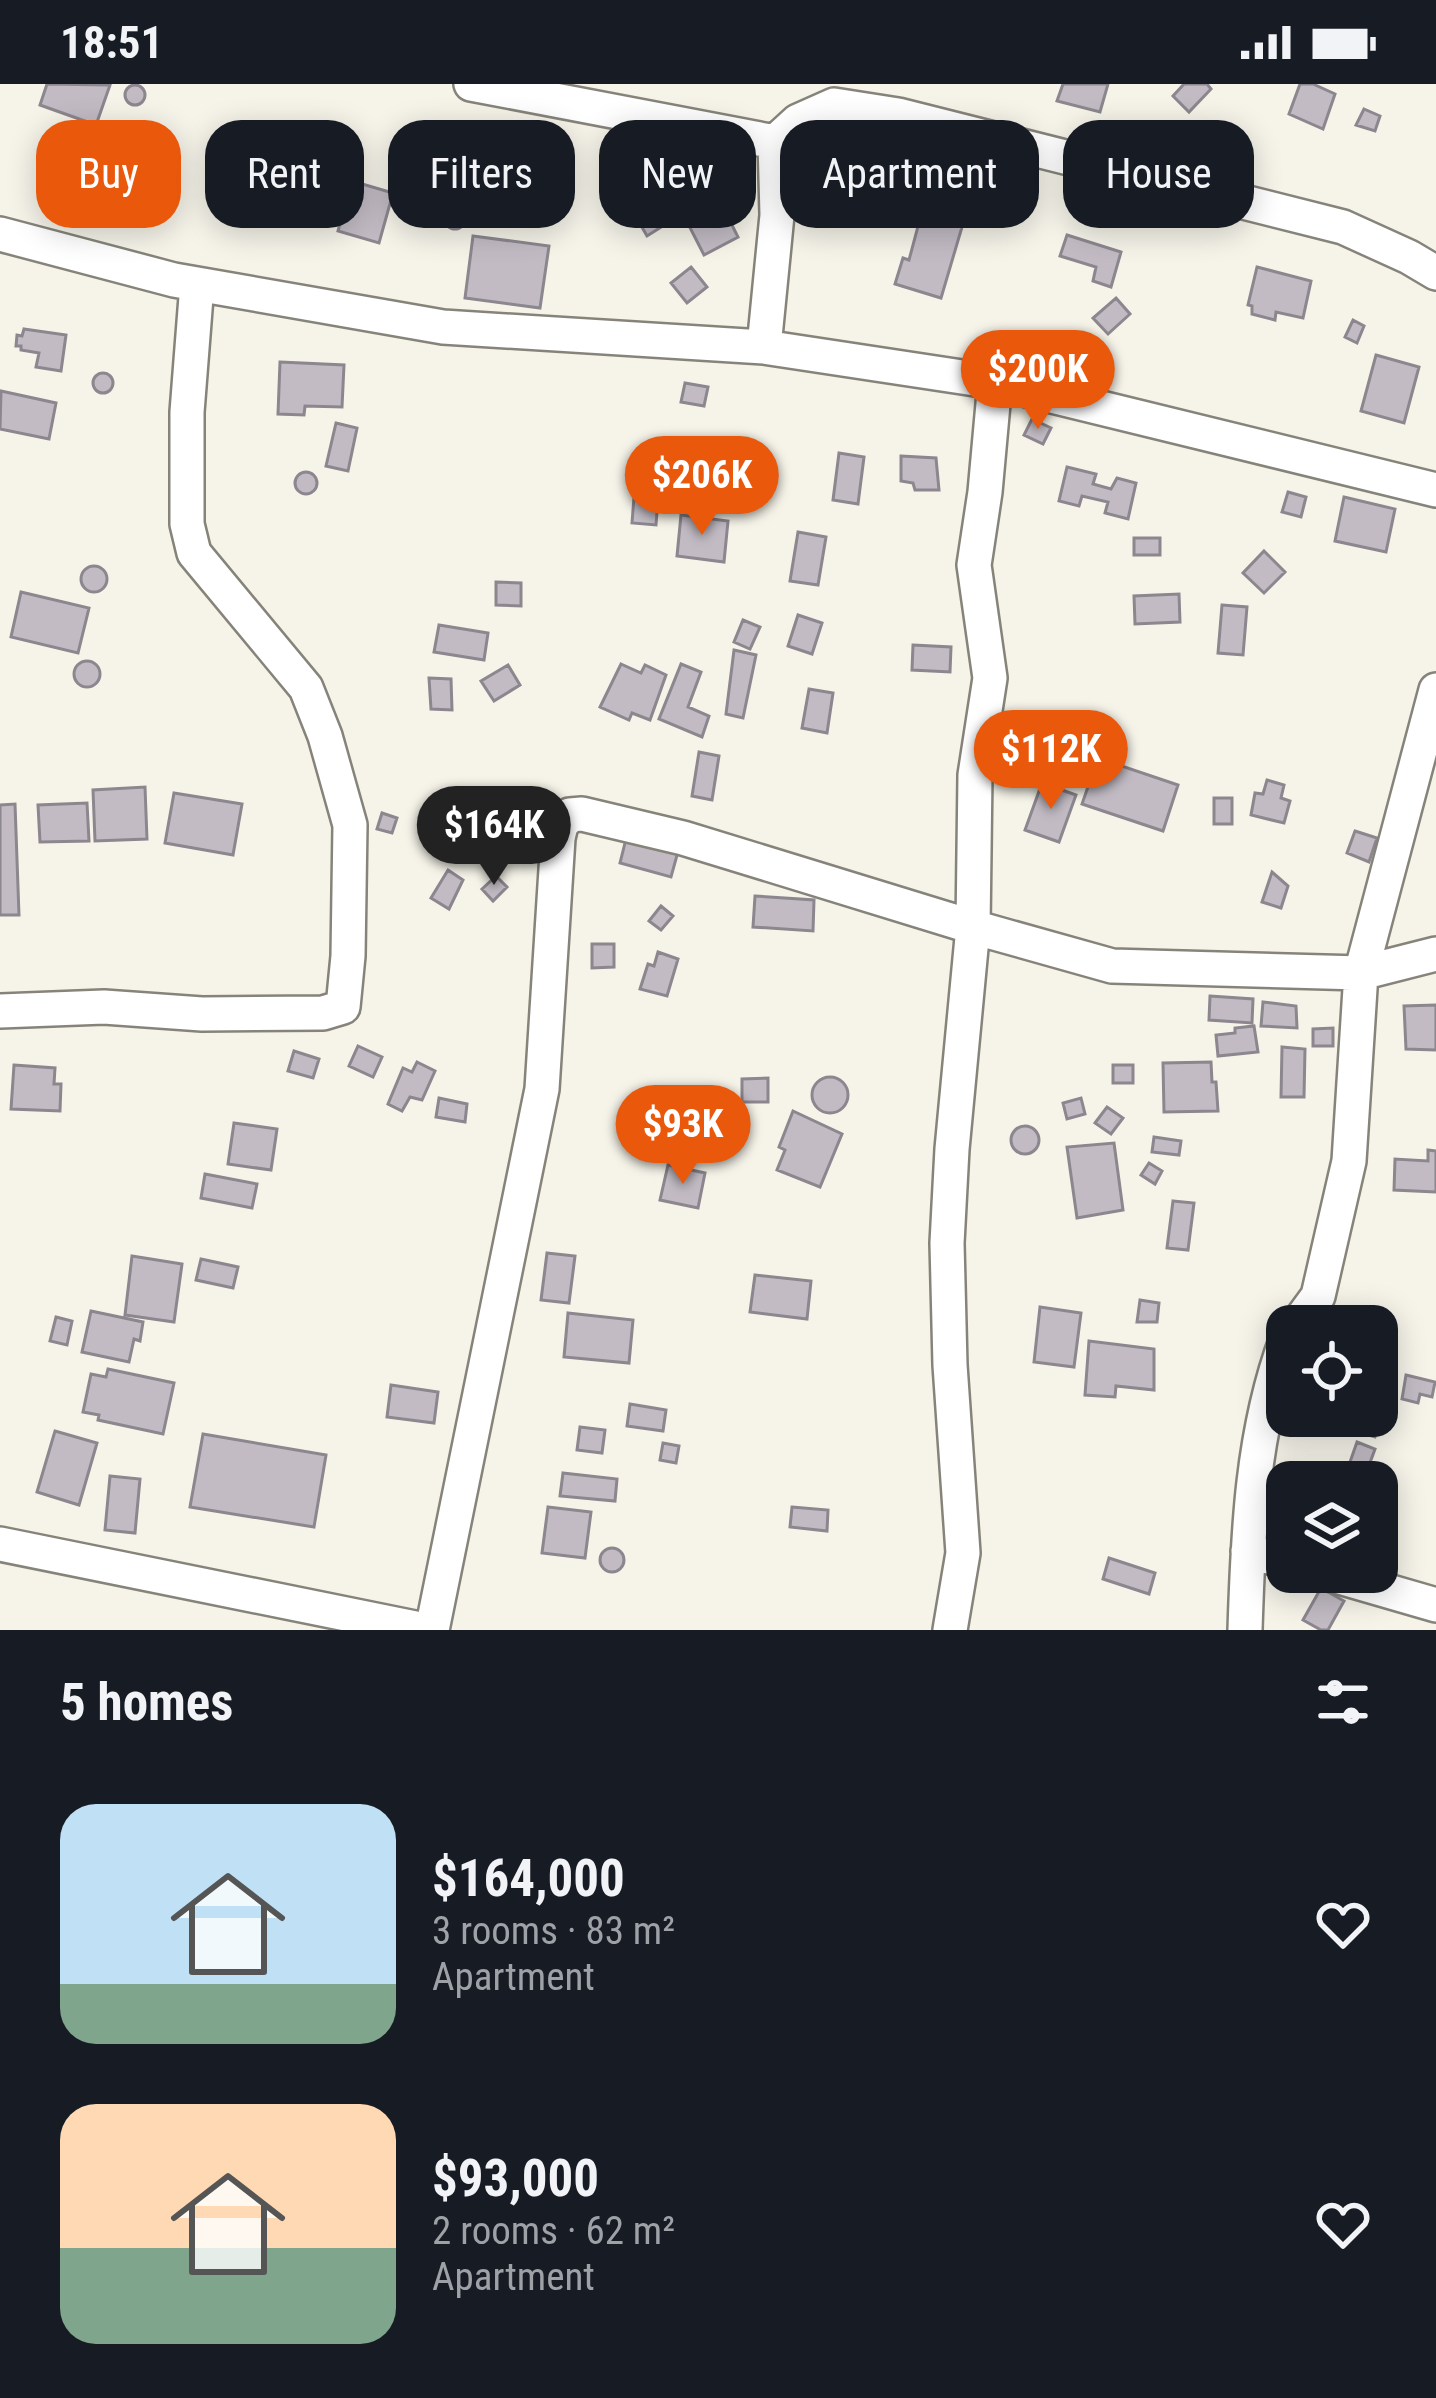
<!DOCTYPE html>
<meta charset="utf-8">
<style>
body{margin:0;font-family:"Roboto Condensed",sans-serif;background:#242831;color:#f1f3f6;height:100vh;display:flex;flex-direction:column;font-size:45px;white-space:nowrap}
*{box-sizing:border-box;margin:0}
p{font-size:39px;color:#9ea1a6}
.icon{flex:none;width:66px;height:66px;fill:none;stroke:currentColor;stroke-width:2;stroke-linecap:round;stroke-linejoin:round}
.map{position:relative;height:1546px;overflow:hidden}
.sheet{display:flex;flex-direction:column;background:#171b24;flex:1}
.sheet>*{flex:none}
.hud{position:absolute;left:36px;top:36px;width:1365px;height:108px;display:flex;gap:24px}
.fabs{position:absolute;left:1266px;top:1221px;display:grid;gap:24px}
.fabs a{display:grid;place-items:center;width:132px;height:132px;border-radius:24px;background:#171b24;box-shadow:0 6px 30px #0003;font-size:60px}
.price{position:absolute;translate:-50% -102px;padding:0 27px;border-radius:42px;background:#ea580c;color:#fff;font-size:39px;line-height:78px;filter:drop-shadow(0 3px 6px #0008)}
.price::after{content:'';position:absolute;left:50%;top:72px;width:36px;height:27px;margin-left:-18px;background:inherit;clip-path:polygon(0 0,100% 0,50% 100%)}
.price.current{background:#222;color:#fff}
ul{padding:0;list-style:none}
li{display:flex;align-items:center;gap:36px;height:300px;padding:0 60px}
li span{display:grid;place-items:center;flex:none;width:336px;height:240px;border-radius:36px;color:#555}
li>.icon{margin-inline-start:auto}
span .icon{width:144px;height:144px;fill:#fffc;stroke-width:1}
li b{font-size:51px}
h2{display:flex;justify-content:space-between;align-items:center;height:144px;padding:0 60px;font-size:51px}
.pill{padding:0 42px;border-radius:36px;background:#171b24;box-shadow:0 6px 30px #0003;font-size:42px;line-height:108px}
.pill.current{background:#ea580c;color:#fff}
.status{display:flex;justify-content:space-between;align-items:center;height:84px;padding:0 60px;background:#171b24;direction:ltr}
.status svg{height:33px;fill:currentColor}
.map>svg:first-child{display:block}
</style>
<div class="status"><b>18:51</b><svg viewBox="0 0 49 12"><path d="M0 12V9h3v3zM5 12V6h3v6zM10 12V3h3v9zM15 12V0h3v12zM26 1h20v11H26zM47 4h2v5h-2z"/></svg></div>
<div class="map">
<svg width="1436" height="1546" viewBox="0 0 1436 1546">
<rect width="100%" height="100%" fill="#f6f4e9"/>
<path fill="#c2bbc4" stroke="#8c868e" stroke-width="3" d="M 47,0 L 110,1 L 96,41 L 40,21 Z
M 1063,0 L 1108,0 L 1100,28 L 1057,17 Z
M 1184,0 L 1207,0 L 1211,5 L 1189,28 L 1173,12 Z
M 1300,0 L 1313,0 L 1335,10 L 1323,45 L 1289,30 Z
M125 11a10 10 0 1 1 20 0a10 10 0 1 1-20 0Z
M 1364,25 L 1380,32 L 1375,47 L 1356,41 Z
M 310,52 L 352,66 L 351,70 L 359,72 L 353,90 L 344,87 L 341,97 L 300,84 Z
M 130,53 L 146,56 L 143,74 L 127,71 Z
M 276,68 L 298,74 L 283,128 L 261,121 Z
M 870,75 L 901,86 L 895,107 L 888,105 L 883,119 L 864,113 L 869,98 L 862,95 Z
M 730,88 L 744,96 L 734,112 L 720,104 Z
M 524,93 L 539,95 L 536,130 L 485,124 L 489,100 L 522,104 Z
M 352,97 L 393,109 L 379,159 L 338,147 L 342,132 L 333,129 L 338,109 L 348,111 Z
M 719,115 L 738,153 L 704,171 L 684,132 Z
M 1170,117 L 1185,123 L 1179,138 L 1164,132 Z
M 654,120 L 666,140 L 647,152 L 635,131 Z
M 940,121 L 956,126 L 952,140 L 962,143 L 941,214 L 895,200 L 903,174 L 909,176 L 921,131 L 936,135 Z
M445 135a10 10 0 1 1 20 0a10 10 0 1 1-20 0Z
M 1067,151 L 1121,168 L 1111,203 L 1093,197 L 1096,183 L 1060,172 Z
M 473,152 L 549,162 L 540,224 L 465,214 Z
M 691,183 L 707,203 L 687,219 L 671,199 Z
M 1257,183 L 1311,197 L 1303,234 L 1276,228 L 1275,236 L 1252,230 L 1252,222 L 1248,221 Z
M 1116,214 L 1130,230 L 1108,250 L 1093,234 Z
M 1353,236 L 1364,242 L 1357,259 L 1345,253 Z
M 24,245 L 66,251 L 61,287 L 36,283 L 39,269 L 21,266 L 21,262 L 16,262 L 17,251 L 22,252 Z
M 1376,271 L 1419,283 L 1404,339 L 1361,327 Z
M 280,278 L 344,281 L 342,323 L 305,322 L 304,331 L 278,330 Z
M93 299a10 10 0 1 1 20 0a10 10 0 1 1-20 0Z
M 685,299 L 708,303 L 704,322 L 681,318 Z
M 1,307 L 56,319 L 49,355 L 0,345 Z
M 1032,335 L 1051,344 L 1043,360 L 1024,351 Z
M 336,339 L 357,344 L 348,387 L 326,382 Z
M 691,361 L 702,374 L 684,389 L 673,377 Z
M 839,369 L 864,373 L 858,420 L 833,416 Z
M 901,372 L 936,374 L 939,406 L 915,406 L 913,399 L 901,397 Z
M 1067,383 L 1096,390 L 1093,400 L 1111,405 L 1117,394 L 1136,399 L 1128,435 L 1105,429 L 1108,418 L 1082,412 L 1079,422 L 1059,417 Z
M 636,387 L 660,389 L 656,441 L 632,439 Z
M295 399a11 11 0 1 1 22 0a11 11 0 1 1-22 0Z
M 1288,408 L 1306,413 L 1301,433 L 1282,428 Z
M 1344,413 L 1395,425 L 1386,468 L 1335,457 Z
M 681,431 L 728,437 L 724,478 L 677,472 Z
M 798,448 L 826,453 L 818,501 L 790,497 Z
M 1134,454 L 1160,454 L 1160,471 L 1134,471 Z
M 1264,467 L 1285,488 L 1264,509 L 1243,489 Z
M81 495a13 13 0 1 1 26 0a13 13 0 1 1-26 0Z
M 496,498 L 521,499 L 521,522 L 496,521 Z
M 21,508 L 89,524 L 78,569 L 11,553 Z
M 1179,510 L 1180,538 L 1135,540 L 1134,512 Z
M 1222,521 L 1247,523 L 1243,571 L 1218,569 Z
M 798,531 L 822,539 L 812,570 L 788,562 Z
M 743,536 L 760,543 L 750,565 L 734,558 Z
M 439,541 L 488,549 L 484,576 L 434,568 Z
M 913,561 L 951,563 L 950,588 L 912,586 Z
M 734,566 L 756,571 L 743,634 L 726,630 Z
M74 590a13 13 0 1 1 26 0a13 13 0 1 1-26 0Z
M 621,580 L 641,589 L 645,581 L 666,591 L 650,636 L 632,629 L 629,636 L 600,623 Z
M 681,580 L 701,588 L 688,623 L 709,632 L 702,653 L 659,635 Z
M 508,581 L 520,601 L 494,617 L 481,597 Z
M 429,594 L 451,595 L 452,626 L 431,625 Z
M 809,605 L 833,609 L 827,649 L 802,644 Z
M 699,668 L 719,672 L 712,716 L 692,712 Z
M 1098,674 L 1178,701 L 1163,747 L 1082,720 Z
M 1267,696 L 1284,701 L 1281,714 L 1290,717 L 1284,739 L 1251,731 L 1255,709 L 1263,710 Z
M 1042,699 L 1076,711 L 1059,758 L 1025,746 Z
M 145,703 L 147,755 L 95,757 L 93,706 Z
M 174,709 L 242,720 L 233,771 L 165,759 Z
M 1214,714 L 1232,714 L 1232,740 L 1214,740 Z
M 87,719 L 89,757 L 40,758 L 38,721 Z
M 15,720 L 19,831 L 0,831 L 0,721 Z
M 382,729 L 397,734 L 392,749 L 377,745 Z
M 1355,747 L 1377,754 L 1369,778 L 1347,769 Z
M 627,751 L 679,764 L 671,793 L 620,779 Z
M 448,786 L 463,796 L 449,825 L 431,814 Z
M 1272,788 L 1288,802 L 1281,824 L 1262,818 Z
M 496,792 L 507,803 L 493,817 L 482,805 Z
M 755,812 L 814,816 L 813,847 L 753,843 Z
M 661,822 L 673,832 L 661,846 L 649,837 Z
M 592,860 L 614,860 L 614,883 L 592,884 Z
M 658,868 L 678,875 L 667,912 L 640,905 L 648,880 L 654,882 Z
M 1210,912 L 1253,915 L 1252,939 L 1209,936 Z
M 1263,918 L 1296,922 L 1297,944 L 1261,942 Z
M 1436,921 L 1436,966 L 1406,965 L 1404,922 Z
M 1254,942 L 1258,968 L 1218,972 L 1216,951 L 1235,949 L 1235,944 Z
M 1333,944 L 1333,962 L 1313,962 L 1313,945 Z
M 358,962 L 382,973 L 373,993 L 349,982 Z
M 1282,963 L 1305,965 L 1304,1013 L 1281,1013 Z
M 294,967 L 319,975 L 313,994 L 288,987 Z
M 417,978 L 435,987 L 422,1016 L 410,1013 L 402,1027 L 388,1020 L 403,984 L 412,988 Z
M 1211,978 L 1212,998 L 1216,998 L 1218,1027 L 1164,1028 L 1163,979 Z
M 14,981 L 55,984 L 54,1000 L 61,1000 L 60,1027 L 11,1025 Z
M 1113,981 L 1133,981 L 1133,999 L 1113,999 Z
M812 1011a18 18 0 1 1 36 0a18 18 0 1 1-36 0Z
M 768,994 L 768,1018 L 742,1018 L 742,995 Z
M 439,1014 L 467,1020 L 465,1038 L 436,1033 Z
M 1081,1014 L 1085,1030 L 1067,1035 L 1063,1019 Z
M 1107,1023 L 1123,1034 L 1111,1050 L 1095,1039 Z
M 793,1027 L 842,1050 L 820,1103 L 777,1086 L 785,1066 L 779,1063 Z
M 234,1039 L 277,1045 L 271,1086 L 228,1080 Z
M1011 1056a14 14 0 1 1 28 0a14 14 0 1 1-28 0Z
M 1154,1053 L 1181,1057 L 1179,1071 L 1152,1068 Z
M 1114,1059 L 1123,1126 L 1077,1134 L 1067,1063 Z
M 1428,1066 L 1436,1067 L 1436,1108 L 1394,1106 L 1395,1075 L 1428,1077 Z
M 1149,1079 L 1162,1087 L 1155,1100 L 1141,1091 Z
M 668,1081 L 705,1089 L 698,1124 L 660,1116 Z
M 205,1090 L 257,1100 L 252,1124 L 201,1114 Z
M 1173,1117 L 1194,1119 L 1188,1166 L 1167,1164 Z
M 547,1169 L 575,1172 L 569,1219 L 541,1216 Z
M 132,1172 L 182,1180 L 174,1238 L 125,1231 Z
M 201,1175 L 238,1183 L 233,1204 L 196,1196 Z
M 755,1191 L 811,1197 L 807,1235 L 750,1228 Z
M 1140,1216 L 1159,1219 L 1157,1238 L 1137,1238 Z
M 1040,1223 L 1081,1229 L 1074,1283 L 1034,1278 Z
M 91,1227 L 143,1238 L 140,1257 L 134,1255 L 129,1278 L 82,1268 Z
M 568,1229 L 633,1236 L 629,1279 L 564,1273 Z
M 56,1233 L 72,1237 L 67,1261 L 50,1257 Z
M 1089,1257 L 1154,1265 L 1154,1306 L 1116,1302 L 1115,1313 L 1085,1311 Z
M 108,1285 L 174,1299 L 163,1350 L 98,1336 L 99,1331 L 83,1328 L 91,1290 L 106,1293 Z
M 1406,1291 L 1435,1298 L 1432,1313 L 1420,1310 L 1418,1319 L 1402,1315 Z
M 1377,1292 L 1393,1296 L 1375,1353 L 1354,1347 L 1359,1332 L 1377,1332 Z
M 391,1301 L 438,1308 L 434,1339 L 387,1333 Z
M 630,1320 L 666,1326 L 663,1347 L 627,1342 Z
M 580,1343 L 605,1346 L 602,1369 L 577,1366 Z
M 55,1347 L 97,1359 L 79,1421 L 37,1408 Z
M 203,1350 L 326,1371 L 314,1443 L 190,1423 Z
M 1357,1358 L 1375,1365 L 1368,1384 L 1350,1378 Z
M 663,1359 L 679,1362 L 676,1379 L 660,1376 Z
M 563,1389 L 617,1395 L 615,1417 L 560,1412 Z
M 110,1392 L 140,1395 L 135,1449 L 105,1446 Z
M 548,1423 L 591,1428 L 585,1474 L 542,1469 Z
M 792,1423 L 828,1426 L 827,1447 L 790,1443 Z
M600 1476a12 12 0 1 1 24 0a12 12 0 1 1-24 0Z
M 1109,1474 L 1155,1489 L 1149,1510 L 1103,1495 Z
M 1321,1504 L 1344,1517 L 1328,1546 L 1321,1546 L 1303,1536 Z"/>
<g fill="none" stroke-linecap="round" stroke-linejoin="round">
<g stroke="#86847a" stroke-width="38">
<path id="street" d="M 471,0 L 775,58 L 777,131 L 764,263 L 995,298 L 985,408 L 974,481 L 990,594 L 975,691 L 973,843 L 952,1065 L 947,1159 L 950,1281 L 963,1469 L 950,1546
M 775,58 L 798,37 L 834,21 L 898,31 L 1343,143 L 1409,173 L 1436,189
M 0,150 L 174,196 L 443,243 L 764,263
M 995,298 L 1436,406
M 0,927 L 104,923 L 202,930 L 323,929 L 343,923 L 348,872 L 350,741 L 325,652 L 306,604 L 194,469 L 187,440 L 187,328 L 197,200
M 1296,1242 L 1318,1212 L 1349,1077 L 1361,889 L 1436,870
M 0,1460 L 425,1546
M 1248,1467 L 1287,1478
M 1322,1488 L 1436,1521
M 432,1546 L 542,1005 L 558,754 L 561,741 L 570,731 L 582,730 L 683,754 L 973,843 L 1112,882 L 1361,889 L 1436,606
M 1245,1546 C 1248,1448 1252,1347 1287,1254"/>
</g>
<use href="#street" stroke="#fff" stroke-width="33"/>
</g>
</svg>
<div class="fabs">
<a><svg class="icon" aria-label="locate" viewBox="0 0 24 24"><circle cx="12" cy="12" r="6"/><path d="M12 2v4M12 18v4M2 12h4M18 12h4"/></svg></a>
<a><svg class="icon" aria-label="layers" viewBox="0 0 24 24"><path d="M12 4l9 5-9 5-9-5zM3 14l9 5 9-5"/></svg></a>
</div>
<b class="price" style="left:1038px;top:348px">$200K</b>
<b class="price" style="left:702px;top:454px">$206K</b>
<b class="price" style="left:1051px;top:728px">$112K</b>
<b class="price current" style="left:494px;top:804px">$164K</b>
<b class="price" style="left:683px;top:1103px">$93K</b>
<div class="hud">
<a class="pill current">Buy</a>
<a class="pill">Rent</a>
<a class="pill">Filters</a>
<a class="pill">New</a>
<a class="pill">Apartment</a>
<a class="pill">House</a>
</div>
</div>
<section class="sheet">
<h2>5 homes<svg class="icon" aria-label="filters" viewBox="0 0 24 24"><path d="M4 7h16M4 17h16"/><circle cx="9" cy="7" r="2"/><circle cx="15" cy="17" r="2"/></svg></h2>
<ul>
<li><span style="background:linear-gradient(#bfe0f5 75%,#7fa58c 0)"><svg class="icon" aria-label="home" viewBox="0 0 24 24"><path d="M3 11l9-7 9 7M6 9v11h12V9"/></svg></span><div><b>$164,000</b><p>3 rooms · 83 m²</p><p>Apartment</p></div><svg class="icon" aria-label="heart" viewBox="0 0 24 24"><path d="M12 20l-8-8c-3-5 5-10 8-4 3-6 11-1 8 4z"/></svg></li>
<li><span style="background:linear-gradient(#ffd9b3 60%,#7fa58c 0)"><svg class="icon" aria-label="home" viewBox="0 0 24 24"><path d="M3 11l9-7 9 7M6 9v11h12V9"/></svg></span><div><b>$93,000</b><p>2 rooms · 62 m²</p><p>Apartment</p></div><svg class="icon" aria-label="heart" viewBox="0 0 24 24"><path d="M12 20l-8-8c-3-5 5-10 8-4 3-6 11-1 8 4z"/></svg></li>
</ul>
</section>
